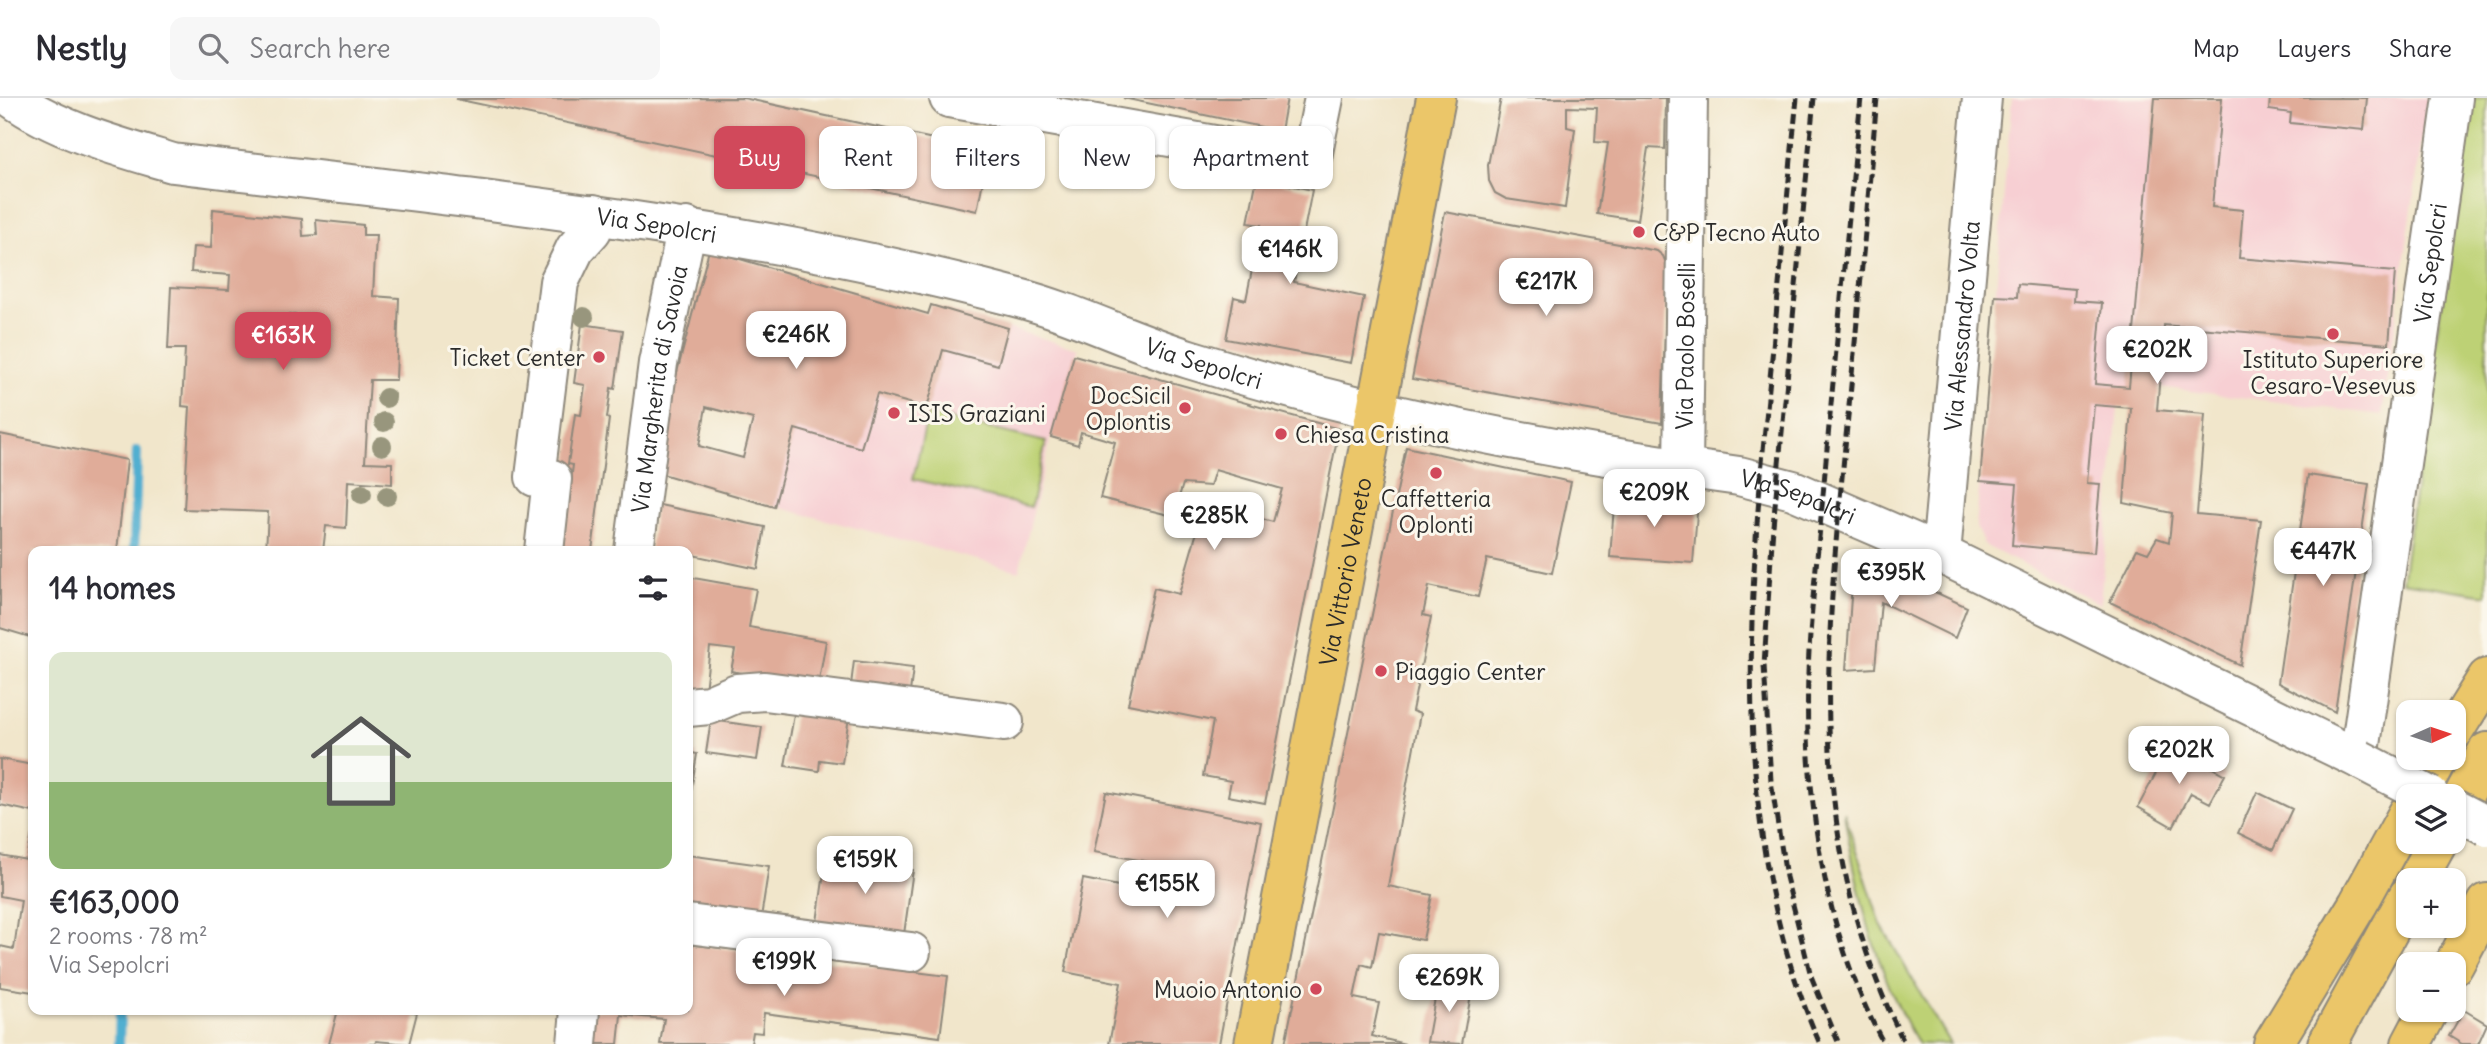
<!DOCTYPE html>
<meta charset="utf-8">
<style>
body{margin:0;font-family:Delius,sans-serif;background:#f7f7f7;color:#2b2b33;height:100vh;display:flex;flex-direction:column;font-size:26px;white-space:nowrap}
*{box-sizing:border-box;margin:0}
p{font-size:23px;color:#7c7c81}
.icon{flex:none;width:38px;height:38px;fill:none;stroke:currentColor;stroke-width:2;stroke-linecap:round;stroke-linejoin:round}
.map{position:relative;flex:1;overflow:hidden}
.drawer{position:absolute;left:28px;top:448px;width:665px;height:469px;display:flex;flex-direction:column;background:#fff;border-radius:14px;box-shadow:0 2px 5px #0004}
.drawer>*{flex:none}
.banner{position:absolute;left:714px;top:28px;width:665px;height:63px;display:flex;gap:14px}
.needle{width:46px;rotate:87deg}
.tools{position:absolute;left:2396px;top:602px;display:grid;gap:14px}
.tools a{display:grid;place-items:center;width:70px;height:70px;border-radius:14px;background:#fff;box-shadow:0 2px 5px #0004;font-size:35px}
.price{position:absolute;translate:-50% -60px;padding:0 16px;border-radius:14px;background:#fff;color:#222;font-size:23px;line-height:46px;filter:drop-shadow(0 2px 4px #0008)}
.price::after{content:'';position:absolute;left:50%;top:42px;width:21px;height:16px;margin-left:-10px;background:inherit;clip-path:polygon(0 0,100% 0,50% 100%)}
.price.selected{background:#d1495b;color:#fff}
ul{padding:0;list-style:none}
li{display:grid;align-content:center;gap:14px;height:371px;padding:0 21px}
li span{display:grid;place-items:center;height:217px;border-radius:14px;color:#555}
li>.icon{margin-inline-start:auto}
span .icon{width:126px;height:126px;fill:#fffc;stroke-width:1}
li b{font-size:30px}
h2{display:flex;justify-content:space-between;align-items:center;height:84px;padding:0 21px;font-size:30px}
.tag{padding:0 24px;border-radius:14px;background:#fff;box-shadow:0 2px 5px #0004;font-size:24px;line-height:63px}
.tag.selected{background:#d1495b;color:#fff}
header{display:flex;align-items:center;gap:42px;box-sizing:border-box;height:98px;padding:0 35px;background:#fff;border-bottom:2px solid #e1e1e2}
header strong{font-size:33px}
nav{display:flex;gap:38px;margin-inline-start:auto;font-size:24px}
.search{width:490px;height:63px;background:#f7f7f7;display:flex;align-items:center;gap:18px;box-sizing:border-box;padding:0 24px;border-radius:14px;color:#7c7c81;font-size:26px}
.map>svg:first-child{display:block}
</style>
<header>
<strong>Nestly</strong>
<div class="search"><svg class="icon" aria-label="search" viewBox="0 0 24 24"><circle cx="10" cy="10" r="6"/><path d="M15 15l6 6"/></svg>Search here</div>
<nav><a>Map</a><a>Layers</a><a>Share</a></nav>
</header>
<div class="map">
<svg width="2487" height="946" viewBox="0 0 2487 946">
<rect width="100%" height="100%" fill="#fbf7ec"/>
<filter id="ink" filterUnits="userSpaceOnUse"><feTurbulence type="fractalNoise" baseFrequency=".0143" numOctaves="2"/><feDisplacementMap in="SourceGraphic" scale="14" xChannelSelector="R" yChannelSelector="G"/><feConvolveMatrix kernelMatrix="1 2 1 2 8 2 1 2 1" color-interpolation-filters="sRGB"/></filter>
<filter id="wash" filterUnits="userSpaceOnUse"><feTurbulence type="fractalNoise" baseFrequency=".00686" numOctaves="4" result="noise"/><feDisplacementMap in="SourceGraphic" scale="28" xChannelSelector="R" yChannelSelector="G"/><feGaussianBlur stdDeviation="1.57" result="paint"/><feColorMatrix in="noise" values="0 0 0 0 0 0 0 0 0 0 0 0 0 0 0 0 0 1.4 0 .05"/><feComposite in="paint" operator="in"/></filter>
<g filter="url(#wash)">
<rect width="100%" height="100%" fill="#f1e6cb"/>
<path fill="#f7cfd3" d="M 2012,0 L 2428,0 L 2382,317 L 2159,289 L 2157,312 L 2118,309 L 2100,506 L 1984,447 L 1976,429 Z
M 709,152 L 927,216 L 931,207 L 1078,251 L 1051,340 L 1019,473 L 732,397 L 752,321 L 707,309 L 700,335 L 674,286 Z"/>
<path fill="#bdd174" stroke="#747e50" stroke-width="2" d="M 2470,0 L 2487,0 L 2487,497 L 2402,484 Z
M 928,316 L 1046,344 L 1031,409 L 913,381 Z
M 1844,714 L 1881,827 L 1950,946 L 1918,946 C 1876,876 1857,794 1844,714 Z"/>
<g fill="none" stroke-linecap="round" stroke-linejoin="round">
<path stroke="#51afd0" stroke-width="10" d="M 134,453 L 137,353
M 119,946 L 120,912"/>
</g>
<g id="blocks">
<path fill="#e0ac99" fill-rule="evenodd" d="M 743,0 L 989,53 L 977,113 L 456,1 Z
M 1123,0 L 1287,0 L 1281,33 Z
M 1501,0 L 1666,0 L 1665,51 L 1648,50 L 1637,122 L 1597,116 L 1608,45 L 1595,44 L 1597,10 L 1567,9 L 1567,29 L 1575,31 L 1565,110 L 1506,101 L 1495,95 L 1489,83 L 1488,67 Z
M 2155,0 L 2222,0 L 2212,109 L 2243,112 L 2239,160 L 2395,174 L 2389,246 L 2164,227 L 2157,312 L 2205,316 L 2197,416 L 2261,422 L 2240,567 L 2110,504 L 2137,451 L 2148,455 L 2157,440 L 2169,444 L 2172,415 L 2124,405 L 2131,310 L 2094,307 L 2087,385 L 2100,386 L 2094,455 L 2012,447 L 2017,386 L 1980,383 L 1995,198 L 2017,199 L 2018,186 L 2075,191 L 2074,203 L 2102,205 L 2095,286 L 2129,289 Z
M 2270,0 L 2367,0 L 2364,32 L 2290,25 L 2291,15 L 2269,12 Z
M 1257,80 L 1312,92 L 1294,184 L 1364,199 L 1351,265 L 1226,241 L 1234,199 L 1246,202 L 1261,127 L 1248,125 Z
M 213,111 L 302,121 L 303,138 L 317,137 L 316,122 L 363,127 L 363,137 L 376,137 L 373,198 L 399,200 L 396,282 L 370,282 L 365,364 L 392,365 L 392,386 L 348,383 L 346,430 L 326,428 L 323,453 L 266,453 L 268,414 L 184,411 L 190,309 L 182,308 L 185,251 L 168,251 L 171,189 L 229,192 L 230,177 L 191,174 L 193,149 L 211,150 ZM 285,217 L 316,217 L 316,249 L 285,250 Z
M 1445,114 L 1657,153 L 1663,158 L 1667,168 L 1662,325 L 1412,281 Z
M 709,152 L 928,216 L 931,207 L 1008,230 L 998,267 L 943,252 L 927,310 L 877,296 L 861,350 L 795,331 L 774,409 L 659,375 L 674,286 ZM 706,309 L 753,321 L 743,360 L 699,348 Z
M 582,226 L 623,232 L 615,291 L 611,290 L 607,320 L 609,321 L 592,453 L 562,453 L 573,367 L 568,366 L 575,316 L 581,317 L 585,287 L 574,285 Z
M 1074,257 L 1339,331 L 1265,705 L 1228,698 L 1231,683 L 1203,678 L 1213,623 L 1128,606 L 1154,490 L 1179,496 L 1205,406 L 1273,424 L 1282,391 L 1215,372 L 1210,388 L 1183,386 L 1173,418 L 1100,400 L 1115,344 L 1081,334 L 1078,347 L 1051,339 Z
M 0,336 L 127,362 L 117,453 L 33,453 L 33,540 L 0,530 Z
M 1406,349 L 1571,384 L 1552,475 L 1487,461 L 1478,499 L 1429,488 L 1423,517 L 1431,519 L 1412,613 L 1420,616 L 1388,788 L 1432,797 L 1423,842 L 1379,834 L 1372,869 L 1361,866 L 1354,900 L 1379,905 L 1372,938 L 1405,946 L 1285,946 Z
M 2308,377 L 2369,386 L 2335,614 L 2278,585 Z
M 1615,396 L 1698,403 L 1693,465 L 1610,459 Z
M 655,406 L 765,429 L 758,471 L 688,456 L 688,453 L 650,453 Z
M 1854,456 L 1967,509 L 1955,540 L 1881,504 L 1875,570 L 1846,572 Z
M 688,479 L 756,491 L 749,529 L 826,543 L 818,589 L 731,573 L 735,552 L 710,549 L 705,593 L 688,591 Z
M 854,563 L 913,570 L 909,602 L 850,595 Z
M 795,611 L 849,619 L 842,665 L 820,662 L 819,673 L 785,668 Z
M 711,622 L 762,629 L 757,662 L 706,655 Z
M 2171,647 L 2225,677 L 2210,705 L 2191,695 L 2173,729 L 2138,709 Z
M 688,654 L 697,656 L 689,706 L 688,706 Z
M 0,661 L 33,667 L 33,714 L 0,707 Z
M 1106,694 L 1261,724 L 1219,946 L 1109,946 L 1121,885 L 1065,874 L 1083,781 L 1154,795 L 1161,766 L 1094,754 Z
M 2257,694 L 2292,711 L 2273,752 L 2238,735 Z
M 32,736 L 33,736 L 33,894 L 0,889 L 0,848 L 14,851 L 21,802 L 0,798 L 0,757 L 27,762 Z
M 688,757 L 769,768 L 760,826 L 688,816 Z
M 826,761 L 913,772 L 904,836 L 817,824 Z
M 688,846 L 948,878 L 940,939 L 764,915 L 762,935 L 753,934 L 751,946 L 660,946 L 664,921 L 621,917 L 618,946 L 583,946 L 587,912 L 688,912 Z
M 1438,884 L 1472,891 L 1462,946 L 1427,944 Z
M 338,912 L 406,912 L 417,915 L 409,946 L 376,943 L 375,946 L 329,946 Z
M 2464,912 L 2487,926 L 2478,946 L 2462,946 L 2449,938 Z"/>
</g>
</g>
<g filter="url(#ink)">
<use href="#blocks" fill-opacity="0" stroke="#8e887b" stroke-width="2"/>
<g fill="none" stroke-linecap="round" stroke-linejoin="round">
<g stroke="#8e887b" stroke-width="42">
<g id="minor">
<path id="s1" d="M 12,0 C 58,33 119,49 173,65 C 456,99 739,126 1015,199 C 1074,214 1130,243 1189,261 C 1367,317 1554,353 1739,378 L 1793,392 L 1941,456 L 2359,661 L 2453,0"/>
<path d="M 949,0 L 1311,64 L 1324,0"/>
<path id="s2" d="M 1683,370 L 1688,0"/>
<path d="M 544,453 L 552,381 L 535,379 L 559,184 L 575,151 L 592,132 L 594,116"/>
<path id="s3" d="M 634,453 L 658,265 L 687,129"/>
<path id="s4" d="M 1941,456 L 1982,0"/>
<path d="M 688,609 L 709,607 L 737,595 L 765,593 L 1004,624"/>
<path d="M 688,826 L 911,854"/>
<path d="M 577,946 L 580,912"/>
</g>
</g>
<g stroke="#8e887b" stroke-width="42">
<g id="major">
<path id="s5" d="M 1254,946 L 1436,0"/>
</g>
</g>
<g stroke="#8e887b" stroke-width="42">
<path id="highway" d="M 2454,633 L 2487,580
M 2417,698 L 2438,660
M 2454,715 L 2487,654
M 2417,782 L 2438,744
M 2454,867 L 2487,805
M 2273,946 L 2358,806 L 2408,715
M 2327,946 L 2408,798
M 2411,946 L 2429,912"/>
</g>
<use href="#minor" stroke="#fff" stroke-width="38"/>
<use href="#major" stroke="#ebc669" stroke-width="38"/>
<use href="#highway" stroke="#ebc669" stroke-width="38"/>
<path stroke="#2b2b2b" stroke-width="5" stroke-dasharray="10 5" stroke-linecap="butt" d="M 1797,0 C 1787,100 1778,200 1768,300 C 1747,516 1730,742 1820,946
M 1814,0 L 1773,428 L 1764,567 L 1771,683 L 1786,779 L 1811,878 L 1839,946
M 1861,0 C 1848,128 1835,257 1824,385 C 1819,449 1810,512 1808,576 C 1804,700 1824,836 1884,946
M 1877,0 C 1867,109 1858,218 1847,328 C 1826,545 1802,743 1905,946"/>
<g stroke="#8e887b" stroke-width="42" stroke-linecap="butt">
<path id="minor-bridge" d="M 2359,661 L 2430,698
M 2454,711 L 2487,728"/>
</g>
<use href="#minor-bridge" stroke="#fff" stroke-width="38"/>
</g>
<g fill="#98967d">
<circle cx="584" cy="219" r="10"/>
<circle cx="386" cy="300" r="10"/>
<circle cx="384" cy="324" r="10"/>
<circle cx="382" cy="348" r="10"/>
<circle cx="362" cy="396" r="10"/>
<circle cx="387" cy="398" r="10"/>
</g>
</g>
<g fill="#d1495b" stroke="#fbf7ec" stroke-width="2.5">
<circle cx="1639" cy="134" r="7"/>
<circle cx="2333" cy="236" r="7"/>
<circle cx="599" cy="259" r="7"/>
<circle cx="1185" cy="310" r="7"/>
<circle cx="894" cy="315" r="7"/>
<circle cx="1281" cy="336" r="7"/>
<circle cx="1436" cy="375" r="7"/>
<circle cx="1381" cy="573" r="7"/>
<circle cx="1316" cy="891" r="7"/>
</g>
<g text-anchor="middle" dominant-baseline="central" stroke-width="6" stroke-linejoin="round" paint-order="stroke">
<g font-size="23" fill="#2b2b2b" stroke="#fbf7ec">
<text stroke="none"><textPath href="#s1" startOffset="662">Via Sepolcri</textPath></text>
<text stroke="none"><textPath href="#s1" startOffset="2959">Via Sepolcri</textPath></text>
<text stroke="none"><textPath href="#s4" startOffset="229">Via Alessandro Volta</textPath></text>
<text stroke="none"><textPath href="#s2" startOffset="122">Via Paolo Boselli</textPath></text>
<text stroke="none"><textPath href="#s1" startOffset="1228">Via Sepolcri</textPath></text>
<text stroke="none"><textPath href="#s3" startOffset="164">Via Margherita di Savoia</textPath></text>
<text stroke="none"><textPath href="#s1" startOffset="1838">Via Sepolcri</textPath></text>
<text stroke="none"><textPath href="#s5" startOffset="481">Via Vittorio Veneto</textPath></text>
</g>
<g font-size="23" fill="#2b2b2b" stroke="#fbf7ec" text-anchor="start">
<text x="1653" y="134">C&amp;P Tecno Auto</text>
<text x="585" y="259" text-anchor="end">Ticket Center</text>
<text x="2333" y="261" text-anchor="middle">Istituto Superiore<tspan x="2333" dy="26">Cesaro-Vesevus</tspan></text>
<text x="1171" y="297" text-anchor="end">DocSicil<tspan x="1171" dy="26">Oplontis</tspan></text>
<text x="908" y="315">ISIS Graziani</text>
<text x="1295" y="336">Chiesa Cristina</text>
<text x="1436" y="400" text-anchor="middle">Caffetteria<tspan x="1436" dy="26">Oplonti</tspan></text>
<text x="1395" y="573">Piaggio Center</text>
<text x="1302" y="891" text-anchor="end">Muoio Antonio</text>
</g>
</g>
</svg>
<div class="tools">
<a><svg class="needle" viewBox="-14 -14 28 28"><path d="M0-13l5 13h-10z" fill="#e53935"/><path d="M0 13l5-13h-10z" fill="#7c7c81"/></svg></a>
<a><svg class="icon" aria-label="layers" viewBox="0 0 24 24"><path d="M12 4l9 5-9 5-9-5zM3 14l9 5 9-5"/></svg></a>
<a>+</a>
<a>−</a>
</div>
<b class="price" style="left:1290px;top:188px">€146K</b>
<b class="price" style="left:1546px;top:220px">€217K</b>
<b class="price" style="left:796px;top:273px">€246K</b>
<b class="price selected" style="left:283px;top:274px">€163K</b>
<b class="price" style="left:2157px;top:288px">€202K</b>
<b class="price" style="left:1654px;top:431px">€209K</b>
<b class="price" style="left:1214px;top:454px">€285K</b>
<b class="price" style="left:2323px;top:490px">€447K</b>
<b class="price" style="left:1891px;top:511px">€395K</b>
<b class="price" style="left:2179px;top:688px">€202K</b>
<b class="price" style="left:865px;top:798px">€159K</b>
<b class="price" style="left:1167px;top:822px">€155K</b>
<b class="price" style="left:784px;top:900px">€199K</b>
<b class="price" style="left:1449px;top:916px">€269K</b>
<div class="banner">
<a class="tag selected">Buy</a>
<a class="tag">Rent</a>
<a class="tag">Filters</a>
<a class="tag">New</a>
<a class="tag">Apartment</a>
</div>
<section class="drawer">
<h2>14 homes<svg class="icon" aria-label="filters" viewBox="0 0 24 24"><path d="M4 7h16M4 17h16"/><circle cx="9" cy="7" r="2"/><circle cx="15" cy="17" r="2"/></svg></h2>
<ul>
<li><span style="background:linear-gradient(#dfe7d0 60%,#8fb573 0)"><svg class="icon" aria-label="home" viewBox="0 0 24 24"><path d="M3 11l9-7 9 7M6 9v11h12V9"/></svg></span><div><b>€163,000</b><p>2 rooms · 78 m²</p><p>Via Sepolcri</p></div></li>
</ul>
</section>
</div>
